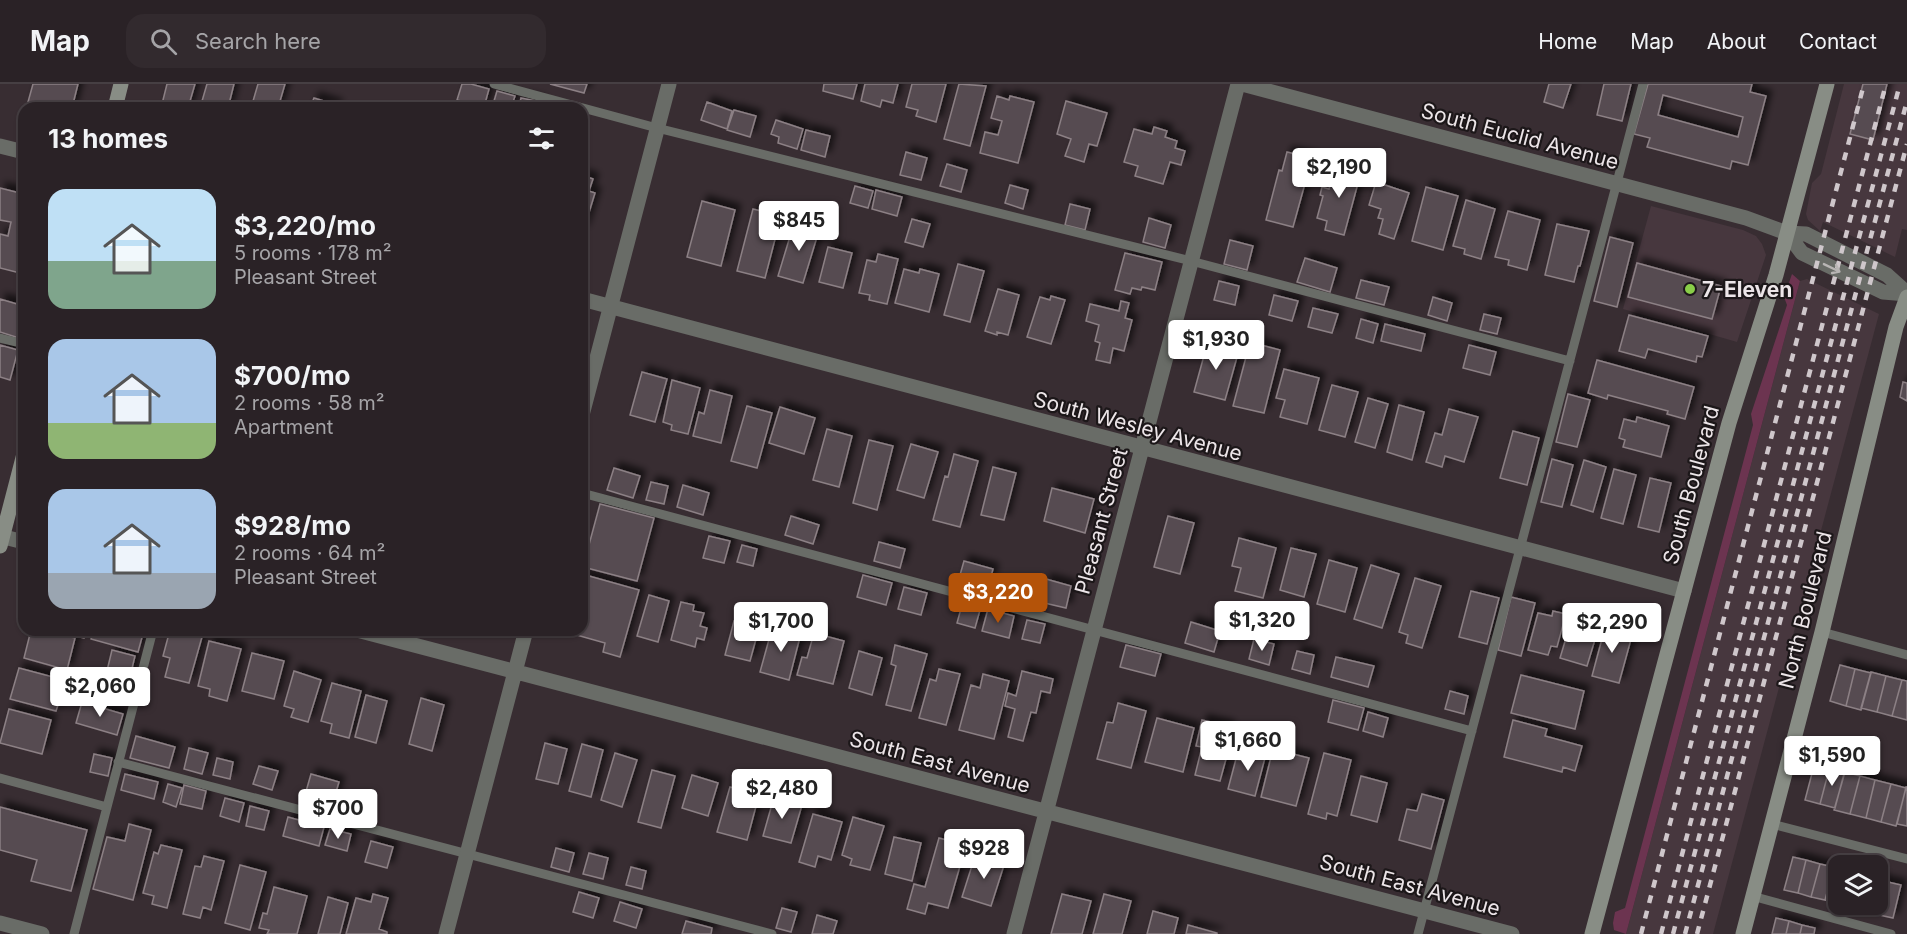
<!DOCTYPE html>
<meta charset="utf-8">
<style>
body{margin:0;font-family:Inter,sans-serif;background:#322a2e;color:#f1f3f6;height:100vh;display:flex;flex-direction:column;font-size:22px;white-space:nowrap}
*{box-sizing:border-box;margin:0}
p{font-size:20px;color:#a5a4a7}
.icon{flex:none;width:33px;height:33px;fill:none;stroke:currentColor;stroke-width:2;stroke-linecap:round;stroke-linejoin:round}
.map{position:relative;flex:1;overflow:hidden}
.side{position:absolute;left:18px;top:18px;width:570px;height:534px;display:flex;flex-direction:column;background:#2a2226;border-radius:18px;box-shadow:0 2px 4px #0004,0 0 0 2px #463f43}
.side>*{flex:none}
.tools{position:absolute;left:1828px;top:771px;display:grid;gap:12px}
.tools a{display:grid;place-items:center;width:60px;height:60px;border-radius:12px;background:#2a2226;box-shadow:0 2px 4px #0004,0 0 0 2px #463f43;font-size:30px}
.price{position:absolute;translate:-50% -51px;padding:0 14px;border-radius:6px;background:#fff;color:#222;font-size:20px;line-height:39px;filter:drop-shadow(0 2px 3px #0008)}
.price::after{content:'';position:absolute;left:50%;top:36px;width:18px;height:14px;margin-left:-9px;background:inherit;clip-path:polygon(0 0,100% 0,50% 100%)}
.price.selected{background:#b45309;color:#fff}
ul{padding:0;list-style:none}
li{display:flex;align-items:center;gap:18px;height:150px;padding:0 30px}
li span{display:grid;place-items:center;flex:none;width:168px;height:120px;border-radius:18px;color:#555}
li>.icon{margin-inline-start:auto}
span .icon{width:72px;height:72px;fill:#fffc;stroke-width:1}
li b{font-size:26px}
h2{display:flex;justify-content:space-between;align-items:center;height:72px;padding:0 30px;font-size:26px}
header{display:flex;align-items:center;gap:36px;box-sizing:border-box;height:84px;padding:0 30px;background:#2a2226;border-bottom:2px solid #463f43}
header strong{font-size:28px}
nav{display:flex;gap:33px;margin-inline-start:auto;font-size:21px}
.search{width:420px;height:54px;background:#322a2e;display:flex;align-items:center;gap:15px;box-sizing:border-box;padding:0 21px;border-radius:18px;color:#a5a4a7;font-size:22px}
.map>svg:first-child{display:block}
</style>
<header>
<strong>Map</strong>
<div class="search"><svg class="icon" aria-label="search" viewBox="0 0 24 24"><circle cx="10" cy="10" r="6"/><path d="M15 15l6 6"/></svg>Search here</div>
<nav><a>Home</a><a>Map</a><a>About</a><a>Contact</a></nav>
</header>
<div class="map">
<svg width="1907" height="850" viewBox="0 0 1907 850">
<defs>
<filter id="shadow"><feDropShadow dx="5.5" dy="-5.5" stdDeviation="3" flood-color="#0009"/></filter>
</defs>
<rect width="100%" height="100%" fill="#382d32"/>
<path fill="#47373e" d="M 1844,0 L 1907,0 L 1907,146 L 1902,145 L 1895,173 L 1823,138 L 1820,147 L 1808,136 L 1806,130 L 1812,99 L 1821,90 Z
M 1651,122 L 1743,146 L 1756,152 L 1762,160 L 1766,171 L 1737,258 L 1623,225 Z
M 1807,195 L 1879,230 L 1713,850 L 1626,850 L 1800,197 Z"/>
<path fill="#6c3450" d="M 1792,190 L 1800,197 L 1626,850 L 1614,846 L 1613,839 L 1615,828 L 1625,824 L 1753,341 L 1751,330 L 1787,221 L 1784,213 Z"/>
<path fill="#574c51" stroke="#8c8085" stroke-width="1.5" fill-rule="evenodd" filter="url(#shadow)" d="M 33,0 L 78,0 L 72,24 L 50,24 L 28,18 Z
M 167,0 L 195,0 L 188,24 L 161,24 Z
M 207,0 L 234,0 L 228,24 L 200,24 Z
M 258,0 L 285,0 L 278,24 L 251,24 Z
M 462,0 L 471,0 L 489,5 L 484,23 L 457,16 Z
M 550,0 L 587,0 L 584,9 Z
M 824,0 L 857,0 L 853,15 L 823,7 Z
M 865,0 L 898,0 L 893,19 L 882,16 L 880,23 L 861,17 Z
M 912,0 L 946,0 L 936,38 L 916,32 L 918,26 L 906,23 Z
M 959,0 L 986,2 L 970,62 L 944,55 Z
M 1549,0 L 1571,0 L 1563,24 L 1544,18 Z
M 1604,0 L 1631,0 L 1622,37 L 1597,31 Z
M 1648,0 L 1752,0 L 1750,8 L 1766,12 L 1748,81 L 1732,77 L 1730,85 L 1647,63 L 1650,54 L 1634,50 ZM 1663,11 L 1743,33 L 1738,53 L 1658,31 Z
M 1863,0 L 1887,0 L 1873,56 L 1850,50 Z
M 497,7 L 515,12 L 511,24 L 492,24 Z
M 997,12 L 1009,16 L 1010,12 L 1034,18 L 1018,79 L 980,69 L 985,48 L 998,51 L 1002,37 L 991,34 Z
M 314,14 L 337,21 L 336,24 L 310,24 Z
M 521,14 L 541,18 L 540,24 L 519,24 Z
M 1066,17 L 1107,29 L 1097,62 L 1089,60 L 1084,78 L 1065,72 L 1071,55 L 1057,50 Z
M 707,18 L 732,27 L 727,45 L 701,36 Z
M 734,26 L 756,32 L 750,53 L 727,46 Z
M 776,36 L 803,45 L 797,65 L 778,59 L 779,53 L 771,50 Z
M 1154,43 L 1167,47 L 1165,53 L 1177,57 L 1175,64 L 1185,67 L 1181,81 L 1170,78 L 1163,100 L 1135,92 L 1138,82 L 1124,78 L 1134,45 L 1152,50 Z
M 806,46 L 830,52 L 825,73 L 801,66 Z
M 906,68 L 927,74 L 921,96 L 900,91 Z
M 1287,68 L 1312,74 L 1293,143 L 1266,136 L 1279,86 L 1282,87 Z
M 947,80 L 967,86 L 961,108 L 940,102 Z
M 1335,81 L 1361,88 L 1344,151 L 1325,146 L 1327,137 L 1317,134 L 1323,112 L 1320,111 L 1322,103 L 1329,105 Z
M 582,91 L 593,95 L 589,107 L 595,109 L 583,148 Z
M 1376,98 L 1409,109 L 1394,155 L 1379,150 L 1383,135 L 1378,134 L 1381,125 L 1369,121 Z
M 1010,101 L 1028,106 L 1023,125 L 1005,119 Z
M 855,102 L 873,107 L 868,124 L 850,119 Z
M 1426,103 L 1458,112 L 1443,166 L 1412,157 Z
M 0,104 L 24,110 L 24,190 L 0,184 L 0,150 L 8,152 L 11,138 L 0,136 Z
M 876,106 L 902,113 L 897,132 L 872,125 Z
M 1466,116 L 1495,125 L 1481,175 L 1464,170 L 1465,165 L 1453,162 Z
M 702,117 L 735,126 L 721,182 L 687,173 Z
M 1070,120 L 1090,125 L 1085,146 L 1065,141 Z
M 753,125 L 781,132 L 765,194 L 737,187 Z
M 1508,127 L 1540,136 L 1527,186 L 1508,181 L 1509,176 L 1495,173 Z
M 1149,134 L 1171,141 L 1165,164 L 1143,158 Z
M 912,135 L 930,140 L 923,163 L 905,158 Z
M 795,136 L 820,143 L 803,199 L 778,192 Z
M 1557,140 L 1589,147 L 1580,182 L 1578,182 L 1574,198 L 1545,191 Z
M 1610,153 L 1633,159 L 1617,223 L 1594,217 Z
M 1230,156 L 1253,162 L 1247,186 L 1224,180 Z
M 828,163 L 852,169 L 843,204 L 819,198 Z
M 1125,169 L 1162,178 L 1155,206 L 1142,203 L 1141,206 L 1132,204 L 1130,210 L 1115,206 Z
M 878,170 L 898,175 L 887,220 L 869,216 L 870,211 L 859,209 L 867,176 L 876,178 Z
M 1305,174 L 1337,184 L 1330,208 L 1297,198 Z
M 1637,179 L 1721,202 L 1712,235 L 1628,213 Z
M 958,180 L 984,187 L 970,238 L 944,231 Z
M 904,185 L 919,189 L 920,185 L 939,190 L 929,228 L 895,219 Z
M 1361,196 L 1389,203 L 1384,221 L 1356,214 Z
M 1219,197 L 1239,202 L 1235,221 L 1214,216 Z
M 998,205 L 1019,211 L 1008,251 L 997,248 L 997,251 L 985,247 Z
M 1274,211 L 1298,217 L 1292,237 L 1269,231 Z
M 1051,212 L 1065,216 L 1051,260 L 1027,253 L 1040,213 L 1050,216 Z
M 1433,213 L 1452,219 L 1447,237 L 1428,231 Z
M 0,215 L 24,222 L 24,237 L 19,254 L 0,248 Z
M 1121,217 L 1129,219 L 1125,234 L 1132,236 L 1124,267 L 1113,264 L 1110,279 L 1096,276 L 1100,259 L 1095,257 L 1099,241 L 1086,237 L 1090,220 L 1119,227 Z
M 1313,224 L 1338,230 L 1332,249 L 1308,243 Z
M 1484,230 L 1501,234 L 1497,250 L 1480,246 Z
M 1629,231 L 1708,252 L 1702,273 L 1697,272 L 1696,278 L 1648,265 L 1645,274 L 1619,267 Z
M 1361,235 L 1378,240 L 1373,259 L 1356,254 Z
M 1385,240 L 1425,250 L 1421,267 L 1381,257 Z
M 1208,257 L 1239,266 L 1225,316 L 1194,308 Z
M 1250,258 L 1280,266 L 1264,329 L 1233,322 Z
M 0,261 L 18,266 L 10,296 L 0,293 Z
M 1469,261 L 1496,268 L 1490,291 L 1463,284 Z
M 1597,276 L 1694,303 L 1685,335 L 1667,330 L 1668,327 L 1608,311 L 1607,315 L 1588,309 Z
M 1284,285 L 1319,294 L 1307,340 L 1280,333 L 1285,316 L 1276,314 Z
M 642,288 L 667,295 L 655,338 L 630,331 Z
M 672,296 L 700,304 L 688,350 L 671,346 L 672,341 L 663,338 Z
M 1903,298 L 1907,299 L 1907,317 L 1900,313 Z
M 1332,301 L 1358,308 L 1345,353 L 1319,346 Z
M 710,306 L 732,312 L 721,359 L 693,352 L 699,328 L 704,330 Z
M 1568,310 L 1590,316 L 1577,363 L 1556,358 Z
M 1368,314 L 1388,320 L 1375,364 L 1355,358 Z
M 1399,321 L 1424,328 L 1412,376 L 1387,368 Z
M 747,322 L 772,329 L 757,384 L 731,377 Z
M 780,323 L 815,334 L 804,370 L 769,359 Z
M 1449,325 L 1478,333 L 1464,378 L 1445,372 L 1442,383 L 1426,378 L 1435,349 L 1442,351 Z
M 1637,333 L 1669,342 L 1661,373 L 1623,363 L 1625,356 L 1619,354 L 1624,335 L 1636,338 Z
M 827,345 L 852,352 L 839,403 L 813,396 Z
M 1513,347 L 1539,354 L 1527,401 L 1500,394 Z
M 869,356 L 893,362 L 877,426 L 853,419 Z
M 911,360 L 938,368 L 924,414 L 897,406 Z
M 954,370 L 978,377 L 960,443 L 933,436 L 945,392 L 948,393 Z
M 1552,375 L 1573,381 L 1562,423 L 1541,418 Z
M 1584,376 L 1606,383 L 1593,428 L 1571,421 Z
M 993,383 L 1016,389 L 1004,436 L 981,431 Z
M 614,384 L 640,392 L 633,414 L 607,406 Z
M 1614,385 L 1636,391 L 1623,440 L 1601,434 Z
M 1650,394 L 1671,399 L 1659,448 L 1638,443 Z
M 651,398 L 668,402 L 664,420 L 646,416 Z
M 683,401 L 709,409 L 703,431 L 677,423 Z
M 1052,404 L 1094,415 L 1085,449 L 1044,437 Z
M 600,420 L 654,434 L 637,497 L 583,483 Z
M 791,432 L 819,441 L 813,460 L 785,451 Z
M 1168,432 L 1194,439 L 1180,490 L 1154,483 Z
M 709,452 L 730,457 L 724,479 L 703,474 Z
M 1239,454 L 1276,464 L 1263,514 L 1235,507 L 1241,484 L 1232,482 Z
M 879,458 L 905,465 L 900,484 L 874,477 Z
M 742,461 L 757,465 L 753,482 L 737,478 Z
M 1291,464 L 1316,470 L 1304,513 L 1280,506 Z
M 1329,476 L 1357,484 L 1345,528 L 1317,520 Z
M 964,477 L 993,485 L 987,507 L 958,498 Z
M 1371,481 L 1399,490 L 1382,544 L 1354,535 Z
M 582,490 L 639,506 L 620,573 L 603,568 L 605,559 L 566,548 L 567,546 L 582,546 Z
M 863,491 L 892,499 L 886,521 L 857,513 Z
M 1415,494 L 1441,502 L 1422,564 L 1406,559 L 1408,551 L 1399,548 Z
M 1046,495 L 1071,502 L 1066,524 L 1040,518 Z
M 904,503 L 927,509 L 921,531 L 898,525 Z
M 1471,507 L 1499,514 L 1487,560 L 1459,553 Z
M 649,511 L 669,517 L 658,558 L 637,552 Z
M 1511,513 L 1535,519 L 1521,572 L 1498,566 Z
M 681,518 L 694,521 L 693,527 L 704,529 L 700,542 L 707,544 L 704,556 L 697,554 L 695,563 L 671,556 Z
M 962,521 L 980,526 L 975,544 L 957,539 Z
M 988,525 L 1014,532 L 1009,554 L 982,547 Z
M 1553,527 L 1566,530 L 1557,563 L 1551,562 L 1548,571 L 1528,566 L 1538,529 L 1552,532 Z
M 1573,531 L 1600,539 L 1587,582 L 1560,574 Z
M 1027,536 L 1045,540 L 1040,559 L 1022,555 Z
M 734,537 L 759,544 L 750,577 L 725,571 Z
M 1191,538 L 1220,547 L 1214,568 L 1185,559 Z
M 1606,540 L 1633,548 L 1619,599 L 1592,592 Z
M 773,541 L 801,549 L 789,596 L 760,588 Z
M 31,546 L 44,546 L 75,554 L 67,586 L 24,574 Z
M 57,546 L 87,546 L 84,554 Z
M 93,546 L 144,546 L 138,568 L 91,555 Z
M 170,546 L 202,553 L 189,599 L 165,593 L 170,574 L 163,572 Z
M 814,549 L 844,557 L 833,600 L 797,591 L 802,573 L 807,574 Z
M 1254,555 L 1274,560 L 1269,581 L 1249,575 Z
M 209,557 L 241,565 L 227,617 L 209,612 L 210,605 L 198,602 Z
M 895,561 L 927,570 L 911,627 L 886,621 L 896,582 L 891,580 Z
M 1126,561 L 1161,570 L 1155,592 L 1120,583 Z
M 112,566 L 135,572 L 128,601 L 105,595 Z
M 859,567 L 882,574 L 872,611 L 849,604 Z
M 1297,567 L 1314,571 L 1310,590 L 1292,585 Z
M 252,569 L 284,577 L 274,615 L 242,607 Z
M 1336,573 L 1374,582 L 1368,603 L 1331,593 Z
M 1840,581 L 1855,585 L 1846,622 L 1830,617 Z
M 19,584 L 68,597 L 63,616 L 60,615 L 56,627 L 10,615 Z
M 939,585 L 960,590 L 946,641 L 919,634 L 930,595 L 936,597 Z
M 1855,585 L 1871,589 L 1861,626 L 1846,622 Z
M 294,587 L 321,596 L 308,638 L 291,633 L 294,625 L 284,622 Z
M 1022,587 L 1053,595 L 1050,609 L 1041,607 L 1036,629 L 1031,628 L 1023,657 L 1008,653 L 1015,625 L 1005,622 L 1008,609 L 1016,612 Z
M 1871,588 L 1886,592 L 1877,628 L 1861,624 Z
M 983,590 L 1009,597 L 994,655 L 959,646 L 971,601 L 980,604 Z
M 1521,591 L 1584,607 L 1575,645 L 1511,629 Z
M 1886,592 L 1902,596 L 1892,632 L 1877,628 Z
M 1902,596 L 1907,597 L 1907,636 L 1892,632 Z
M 332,599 L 361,607 L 349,654 L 330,649 L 332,640 L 321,637 Z
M 1450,607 L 1468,612 L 1464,630 L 1445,625 Z
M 366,611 L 387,617 L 376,659 L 355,653 Z
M 421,614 L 444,621 L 432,667 L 409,660 Z
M 1333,616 L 1364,624 L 1358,646 L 1328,638 Z
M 82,618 L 123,630 L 117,651 L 76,639 Z
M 1118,619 L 1146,627 L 1131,684 L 1097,675 L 1107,638 L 1113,639 Z
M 9,625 L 51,636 L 42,670 L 0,659 Z
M 1368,628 L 1388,634 L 1383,653 L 1363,647 Z
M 1157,634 L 1194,644 L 1183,688 L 1145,678 Z
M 1202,636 L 1229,642 L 1225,663 L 1229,664 L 1220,697 L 1195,691 L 1202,663 L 1196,662 Z
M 1513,636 L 1547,645 L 1545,652 L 1582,662 L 1575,687 L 1563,683 L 1562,688 L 1504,673 Z
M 136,652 L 175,663 L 169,684 L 130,674 Z
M 545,659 L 567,665 L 558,700 L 536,695 Z
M 582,660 L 603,666 L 591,713 L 569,707 Z
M 1248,661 L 1267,666 L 1255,712 L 1228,705 L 1236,675 L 1244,677 Z
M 189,664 L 208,669 L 202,690 L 184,685 Z
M 1273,665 L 1309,674 L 1296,722 L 1261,713 Z
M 615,669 L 637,676 L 622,723 L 601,716 Z
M 1324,669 L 1351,676 L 1337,732 L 1327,729 L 1326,735 L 1308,730 Z
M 94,670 L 112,674 L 108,692 L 90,688 Z
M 217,674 L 233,678 L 230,695 L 213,691 Z
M 1815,678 L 1830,682 L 1820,720 L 1805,716 Z
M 259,682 L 278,687 L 272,706 L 253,700 Z
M 1830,682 L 1845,686 L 1835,724 L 1820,720 Z
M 652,686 L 675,692 L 661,744 L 638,738 Z
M 1845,688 L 1860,692 L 1850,730 L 1834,726 Z
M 125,690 L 158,698 L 154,715 L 121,706 Z
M 311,690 L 339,698 L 333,718 L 305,711 Z
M 692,691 L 718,699 L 708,732 L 682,724 Z
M 1361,692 L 1387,699 L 1377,738 L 1351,731 Z
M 1860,692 L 1875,696 L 1866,734 L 1850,730 Z
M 1875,696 L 1891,700 L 1881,738 L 1866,734 Z
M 168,700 L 182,704 L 176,723 L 163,718 Z
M 1891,700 L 1906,704 L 1896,742 L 1881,738 Z
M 184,701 L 206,707 L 202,725 L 180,720 Z
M 730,703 L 759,711 L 747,756 L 717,748 Z
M 1906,703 L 1907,703 L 1907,742 L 1897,740 Z
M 1422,710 L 1444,716 L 1431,765 L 1399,756 L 1407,725 L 1417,727 Z
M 774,713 L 802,721 L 791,759 L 763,752 Z
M 225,714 L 244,719 L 239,738 L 220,732 Z
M 250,722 L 269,727 L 264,746 L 246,742 Z
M 0,723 L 87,746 L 71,807 L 31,797 L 37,776 L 0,766 Z
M 813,730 L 842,738 L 831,776 L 818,772 L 815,783 L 799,778 Z
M 288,733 L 324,743 L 319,762 L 283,752 Z
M 853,733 L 884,742 L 870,786 L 850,781 L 852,775 L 842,771 Z
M 129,740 L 151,746 L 133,816 L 93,805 L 107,753 L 125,757 Z
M 330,745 L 351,750 L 347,767 L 325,761 Z
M 894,753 L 921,759 L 912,797 L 885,790 Z
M 939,754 L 966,761 L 948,824 L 928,819 L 925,830 L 907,825 L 914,800 L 925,803 Z
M 371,757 L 393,763 L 387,784 L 365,778 Z
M 161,761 L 182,766 L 167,824 L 152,820 L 154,812 L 143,809 L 154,768 L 158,770 Z
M 556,764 L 574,769 L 569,788 L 551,783 Z
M 589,769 L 608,774 L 603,795 L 583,790 Z
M 976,769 L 1005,778 L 991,822 L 962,813 Z
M 204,772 L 224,777 L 211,826 L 203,823 L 200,834 L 183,830 L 195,782 L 201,783 Z
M 1793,773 L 1806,776 L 1798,809 L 1784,806 Z
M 1806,776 L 1820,780 L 1811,813 L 1798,809 Z
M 1820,780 L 1834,783 L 1825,816 L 1811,813 Z
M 240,781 L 266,788 L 250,846 L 225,839 Z
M 631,783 L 646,787 L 642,805 L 626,801 Z
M 1834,783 L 1839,785 L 1839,820 L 1825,816 Z
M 1878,795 L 1888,798 L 1879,831 L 1866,827 L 1867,820 L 1878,820 Z
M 1888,798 L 1901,801 L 1893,834 L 1879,831 Z
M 274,803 L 307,812 L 297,850 L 267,850 L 269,846 L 259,844 L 263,829 L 267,830 Z
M 579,808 L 599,814 L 593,834 L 573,828 Z
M 373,810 L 388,814 L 379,845 L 387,848 L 387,850 L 346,850 L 356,814 L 371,818 Z
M 1062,810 L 1091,817 L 1082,850 L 1051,850 Z
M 1104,810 L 1131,817 L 1122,850 L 1093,850 Z
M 328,813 L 348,819 L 340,850 L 318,850 Z
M 620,818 L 642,825 L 636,844 L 614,837 Z
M 782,824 L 797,828 L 791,848 L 776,844 Z
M 1153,827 L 1178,834 L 1174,850 L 1147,850 Z
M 817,831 L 837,837 L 833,850 L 812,850 Z
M 1776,834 L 1789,837 L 1786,850 L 1772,850 Z
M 686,837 L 712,844 L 711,850 L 682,850 Z
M 1789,837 L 1802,841 L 1800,850 L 1786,850 Z
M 1188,841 L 1217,849 L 1217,850 L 1186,850 Z
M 1802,841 L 1815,844 L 1814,850 L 1800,850 Z"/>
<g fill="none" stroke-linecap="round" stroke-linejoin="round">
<path stroke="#696c67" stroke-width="9" d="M 494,0 L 657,44 L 1191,177 L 1570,277
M 0,254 L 24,260
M 582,409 L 1472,647
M 1822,548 L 1907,571
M 118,678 L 772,850
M 0,694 L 107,723
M 1772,740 L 1907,775
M 1752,812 L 1891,850
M 74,850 L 153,546
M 1418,850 L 1643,0"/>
<path stroke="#696c67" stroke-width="15" d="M 1242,0 L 1746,134 L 1787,149 L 1806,150 L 1887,191 L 1907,209
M 0,62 L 24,68
M 1787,149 L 1802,169 L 1883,208 L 1907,210
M 582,215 L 1684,507
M 582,331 L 669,0
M 0,452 L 24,458
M 357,546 L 1512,850
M 0,839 L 42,850
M 446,850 L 526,546
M 1014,850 L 1238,0"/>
<path stroke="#888d85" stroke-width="15" d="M 115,24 L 121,0
M 0,462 L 24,370
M 1592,850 L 1729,339 L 1776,191 L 1827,0
M 1743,850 L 1822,548 L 1896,243 L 1907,213"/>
<path stroke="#cfc7cb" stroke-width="4.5" stroke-dasharray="8 8" stroke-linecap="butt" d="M 1641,850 L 1864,0
M 1661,850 L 1886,0
M 1673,850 L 1900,0
M 1685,850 L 1907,17
M 1697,850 L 1907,60"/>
</g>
<defs><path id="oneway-shaft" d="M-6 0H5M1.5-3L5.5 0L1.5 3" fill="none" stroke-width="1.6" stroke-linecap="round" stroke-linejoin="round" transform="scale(1.5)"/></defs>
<use stroke="#b8b5b4" href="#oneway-shaft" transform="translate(1832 184) rotate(26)"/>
<circle fill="#89ce48" stroke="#1c1719" stroke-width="2" cx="1690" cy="205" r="6"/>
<g text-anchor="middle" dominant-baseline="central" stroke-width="4.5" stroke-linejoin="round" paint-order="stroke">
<g font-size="21" fill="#ece5e8" stroke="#1c1719">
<text transform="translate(1520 52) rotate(15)">South Euclid Avenue</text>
<text transform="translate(1138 342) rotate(15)">South Wesley Avenue</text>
<text transform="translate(1691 401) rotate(-75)">South Boulevard</text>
<text transform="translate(1101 437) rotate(-75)">Pleasant Street</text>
<text transform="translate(1805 526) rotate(-76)">North Boulevard</text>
<text transform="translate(940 678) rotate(15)">South East Avenue</text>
<text transform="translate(1410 801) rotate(15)">South East Avenue</text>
</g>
<g font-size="21" font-weight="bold" fill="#ece5e8" stroke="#1c1719" text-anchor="start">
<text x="1702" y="205">7-Eleven</text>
</g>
</g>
</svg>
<div class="tools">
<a><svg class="icon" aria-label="layers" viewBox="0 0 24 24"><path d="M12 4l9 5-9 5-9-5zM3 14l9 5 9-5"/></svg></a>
</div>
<b class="price" style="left:1339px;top:115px">$2,190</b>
<b class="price" style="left:799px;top:168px">$845</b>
<b class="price" style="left:1216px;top:287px">$1,930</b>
<b class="price selected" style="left:998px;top:540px">$3,220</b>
<b class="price" style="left:1262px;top:568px">$1,320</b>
<b class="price" style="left:781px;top:569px">$1,700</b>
<b class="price" style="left:1612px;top:570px">$2,290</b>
<b class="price" style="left:100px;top:634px">$2,060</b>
<b class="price" style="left:1248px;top:688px">$1,660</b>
<b class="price" style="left:1832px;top:703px">$1,590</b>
<b class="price" style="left:782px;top:736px">$2,480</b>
<b class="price" style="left:338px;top:756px">$700</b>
<b class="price" style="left:984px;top:796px">$928</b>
<section class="side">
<h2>13 homes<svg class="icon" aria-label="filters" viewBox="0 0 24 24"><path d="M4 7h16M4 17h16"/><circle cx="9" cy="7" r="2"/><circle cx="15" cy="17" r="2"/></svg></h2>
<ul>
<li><span style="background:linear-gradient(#bfe0f5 60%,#7fa58c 0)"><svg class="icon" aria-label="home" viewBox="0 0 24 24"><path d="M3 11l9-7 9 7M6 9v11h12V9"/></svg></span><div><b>$3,220/mo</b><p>5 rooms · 178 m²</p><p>Pleasant Street</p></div></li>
<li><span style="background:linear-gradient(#a9c7e8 70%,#8fb573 0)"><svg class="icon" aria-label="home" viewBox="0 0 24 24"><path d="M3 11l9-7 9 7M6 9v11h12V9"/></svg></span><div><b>$700/mo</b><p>2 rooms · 58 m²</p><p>Apartment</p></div></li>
<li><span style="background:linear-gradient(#a9c7e8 70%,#9aa5b1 0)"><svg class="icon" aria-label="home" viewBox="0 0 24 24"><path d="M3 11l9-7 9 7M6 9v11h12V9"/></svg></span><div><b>$928/mo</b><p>2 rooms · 64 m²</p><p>Pleasant Street</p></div></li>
</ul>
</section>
</div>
